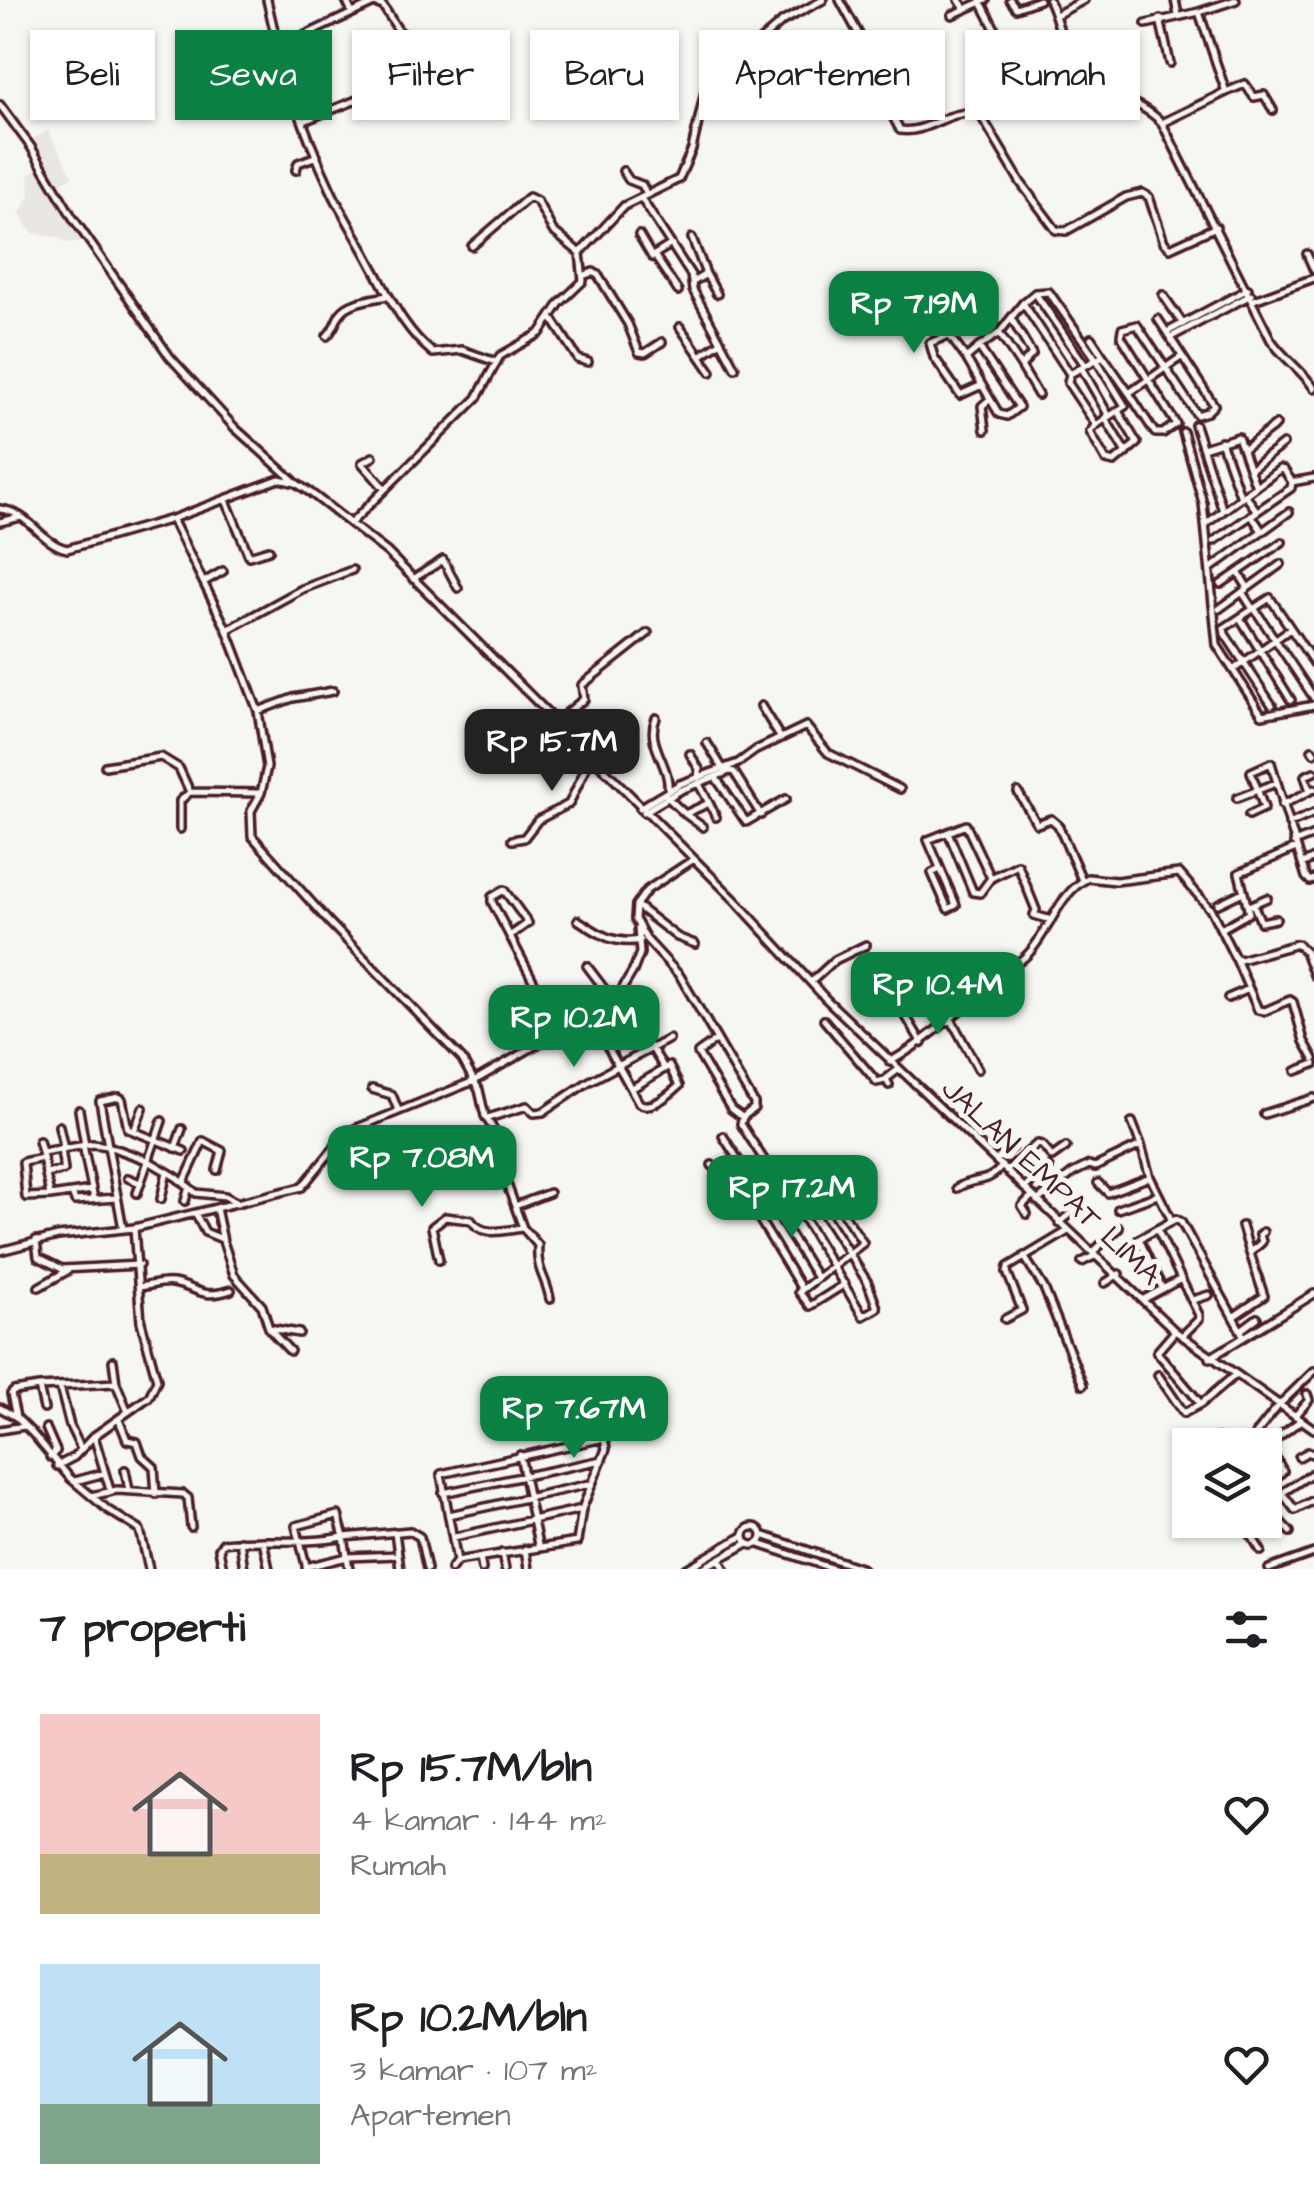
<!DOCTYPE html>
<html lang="id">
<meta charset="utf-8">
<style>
body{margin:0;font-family:"Architects Daughter",sans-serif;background:#f2f2f2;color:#202124;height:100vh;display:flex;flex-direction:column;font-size:38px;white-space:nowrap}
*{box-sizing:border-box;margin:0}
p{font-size:32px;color:#757577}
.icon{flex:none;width:55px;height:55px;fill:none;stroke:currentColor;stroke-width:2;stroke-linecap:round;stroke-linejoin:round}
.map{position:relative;height:1569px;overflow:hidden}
.side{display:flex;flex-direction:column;background:#fff;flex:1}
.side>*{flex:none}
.top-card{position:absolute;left:30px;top:30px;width:1255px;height:90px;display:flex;gap:20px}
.buttons{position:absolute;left:1172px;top:1428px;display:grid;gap:20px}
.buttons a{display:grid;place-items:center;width:110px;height:110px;border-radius:0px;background:#fff;box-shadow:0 2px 8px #0004;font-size:50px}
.price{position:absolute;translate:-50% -85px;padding:0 22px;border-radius:20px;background:#0b8043;color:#fff;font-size:32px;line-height:65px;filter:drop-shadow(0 2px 5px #0008)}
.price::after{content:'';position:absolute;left:50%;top:60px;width:30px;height:22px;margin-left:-15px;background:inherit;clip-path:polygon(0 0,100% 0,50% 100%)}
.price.current{background:#222;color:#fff}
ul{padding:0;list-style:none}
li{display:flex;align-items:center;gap:30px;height:250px;padding:0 40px}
li span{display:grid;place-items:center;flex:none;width:280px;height:200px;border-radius:0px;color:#555}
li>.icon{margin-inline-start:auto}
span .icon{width:120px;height:120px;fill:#fffc;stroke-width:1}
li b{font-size:42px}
h2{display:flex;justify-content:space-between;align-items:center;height:120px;padding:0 40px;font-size:42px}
.chip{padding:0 35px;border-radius:0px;background:#fff;box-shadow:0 2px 8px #0004;font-size:35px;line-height:90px}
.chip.current{background:#0b8043;color:#fff}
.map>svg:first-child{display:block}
</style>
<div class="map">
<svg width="1314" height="1569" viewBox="0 0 1314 1569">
<rect width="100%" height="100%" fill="#f6f6f2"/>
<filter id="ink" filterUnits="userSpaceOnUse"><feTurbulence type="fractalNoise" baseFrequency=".01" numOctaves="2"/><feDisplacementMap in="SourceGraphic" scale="20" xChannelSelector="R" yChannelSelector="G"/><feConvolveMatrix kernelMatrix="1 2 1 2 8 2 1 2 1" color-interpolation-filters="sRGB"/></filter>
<g filter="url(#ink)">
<path fill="#e9e6e3" d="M 48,130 L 73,177 L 55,187 L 28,142 Z
M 36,170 L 41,170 L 86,241 L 68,243 L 57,237 L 34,233 L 26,226 L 20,212 L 30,196 L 29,175 Z"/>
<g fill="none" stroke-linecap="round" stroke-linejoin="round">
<g stroke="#4a1f2b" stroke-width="12">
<path id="street" d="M 267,0 C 281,65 303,130 331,190 C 343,216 359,240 372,265 C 390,297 403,329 433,353 L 462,350 L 496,362
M 346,0 L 352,13
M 840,0 L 868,51 L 878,88 L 900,130 C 930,134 946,108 980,114 L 1021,183 L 1056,230 L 1066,231 L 1126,197 L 1142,193 L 1149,197 L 1164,242 L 1170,248 L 1216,227
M 959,0 L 965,9
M 980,0 L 997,33
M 1010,0 L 1016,8 L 1039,0
M 1049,0 C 1059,21 1062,48 1076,67 C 1096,94 1138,97 1162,123 L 1271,340 C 1284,359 1301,369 1314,388
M 1175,0 L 1178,15
M 952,15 L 986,0
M 1056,15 L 1084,0
M 1160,19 L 1170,63
M 1146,24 L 1199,12
M 278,48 L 374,3 L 383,6 L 398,30 L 411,40
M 1051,68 L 1048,47 L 1065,42
M 1226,92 L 1245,84 L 1254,97 L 1264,95 L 1273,110
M 0,105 L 31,147 L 73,218 L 170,357 L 235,428 L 294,481
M 304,121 L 369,95
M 1162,123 L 1226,92 L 1199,12 L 1236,0
M 296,170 L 298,163 L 317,156
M 623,171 L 629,180 L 642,185 L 647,195
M 641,198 L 691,275 L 693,290 L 735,368
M 639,235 L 652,257 L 654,255
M 692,238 L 706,274
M 670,245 L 654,255 L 678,291
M 472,246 L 529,197 L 537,201 L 553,231 L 580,253
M 1307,254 L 1314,270
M 583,276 L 593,272 L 598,275 L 628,324 L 639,352 L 645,353 L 662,342
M 693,282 L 706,274 L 717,294
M 1035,293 L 1049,292 L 1096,359 L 1125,406 L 1096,425 L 1068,383 L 1070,374
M 1163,295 L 1183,324
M 1254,300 L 1314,278
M 1023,303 L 1035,293 L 1085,365
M 551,317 L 578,359 L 588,362
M 1011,318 L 1032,354 L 1021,366 L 999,333 L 1023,303 L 1070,374 L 1103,356 L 1129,393 L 1181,357
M 680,327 L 711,372
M 1167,332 L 1248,289
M 327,336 C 335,328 335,322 340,314 C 349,301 373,299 387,296
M 1171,337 L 1251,295
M 1091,338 L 1103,356
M 979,347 L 966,358 L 999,414 L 1007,416 L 1019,407 L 979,347 L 999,333
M 700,356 L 721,342
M 966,358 L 949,335 L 930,343 L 934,357 L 960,395 L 982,385
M 1021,366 L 1038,395
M 1081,367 L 1109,416
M 1129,393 L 1155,433 L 1163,433 L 1176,424 L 1121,336 L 1122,329 L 1137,325 L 1197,415 L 1207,412 L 1214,405 L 1158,319
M 1105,418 L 1126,453
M 1195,425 L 1223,511 L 1206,524
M 1095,426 L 1090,432 L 1106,460 L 1114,462 L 1137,443 L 1118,411
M 985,430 L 982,406 L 990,399
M 1183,432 L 1203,503 L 1217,645 L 1262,715 L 1314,705
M 1221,441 L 1241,498
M 1203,448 L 1238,437 L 1256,487
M 1243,450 L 1276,425
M 373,457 L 362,463 L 384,488
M 1250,470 L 1283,444
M 1292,482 L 1314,478
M 1245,495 L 1257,511
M 226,500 L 249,556 L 269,550
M 0,509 C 30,512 40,543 67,549 L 172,519 L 279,479 L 296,483 L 311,493 L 387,552 L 734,899 L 826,999 L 1175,1331 L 1314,1429
M 172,519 L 227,630 L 258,711 L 267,767 L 261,793 L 251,811 L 252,836 L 329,922 L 462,1059 L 479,1090 L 485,1116 L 497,1135 L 504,1176 L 523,1228 L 538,1245 C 536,1272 546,1276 550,1299
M 0,522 L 21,517
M 351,523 L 477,398 L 500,356 L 540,333 L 560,303 L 583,281 L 580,253 L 624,206 L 679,179 L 692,149 L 706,87 L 783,21 L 823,0
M 1263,531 L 1289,512
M 1214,541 L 1291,488 L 1292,482 L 1284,470 L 1280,469 L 1223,511
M 1210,569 L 1262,531 L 1251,515
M 1238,572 L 1248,588
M 413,579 L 443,560 L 458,588
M 204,582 L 223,571
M 1221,584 L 1282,542
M 1242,592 L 1253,609
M 1254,608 L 1314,698
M 1219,609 L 1281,564
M 1240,618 L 1291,700
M 227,630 L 302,589 L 352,570
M 1233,670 L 1290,629
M 1272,705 L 1225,634 L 1224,628 L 1270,598 L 1314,663
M 761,706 L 780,737
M 258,711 L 293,698 L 333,691
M 656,718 C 645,745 671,764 668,791
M 556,722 L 584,699 L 582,685 L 648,633
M 707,743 L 723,769
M 1312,750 L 1314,753
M 690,754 L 699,769 L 698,778
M 105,766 L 161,757 L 179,768 L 190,792 L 261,793
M 716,778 L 746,822 L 786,799
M 1310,791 L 1305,776 L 1314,772
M 1018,792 L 1037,824 L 1051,819 L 1058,825 L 1082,880
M 667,797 L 685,814 L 709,803 L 699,784
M 1237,798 L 1276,783
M 709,803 L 716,817
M 1282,805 L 1314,789
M 640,808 L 680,784 L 738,763 L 756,750 L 806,726 L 828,753 L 900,789
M 644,812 L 681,790 L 730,771 L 734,772 L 761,815
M 685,814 L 703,827
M 1249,815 L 1264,808 L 1251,772 L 1271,763 L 1306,877 L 1310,881 L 1314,879
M 1289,824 L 1314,813
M 180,829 L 180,801 L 190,792
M 948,832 L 973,892 L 980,893 L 991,878 L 1018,865 L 1036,910 L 1034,915 L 1048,919
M 512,840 L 524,838 L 538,820 L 569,804 L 591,757
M 1294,843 L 1314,835
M 694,859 L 647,890 L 636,905 L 635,919 L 646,939 L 680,976 L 754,1103 L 754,1108 L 743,1117 L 741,1124 L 780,1185
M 1302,864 L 1314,858
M 940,869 L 932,873 L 948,909 L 956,905 L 928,840 L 966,825 L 991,878
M 1218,904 L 1243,892
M 1253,904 L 1261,922 L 1276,919
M 636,905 L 677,937 L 695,944
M 1251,905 L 1267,898
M 578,920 C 599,934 614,945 640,940
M 1221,929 L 1249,913 L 1239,873 L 1296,848
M 511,935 L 528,923 L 504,890 L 492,897 L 492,902 L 559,1030
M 1236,959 L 1258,1010 L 1265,1011 L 1290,1000 L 1293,1002 L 1304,1041 L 1314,1059
M 587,966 L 612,999
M 811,982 L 835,960 L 866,945
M 924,986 L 948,1022 L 952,1021 L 978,1069
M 1228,998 L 1249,989
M 898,1003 L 922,1043
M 590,1015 L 639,1103 C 651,1111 669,1095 679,1086 L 669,1066 L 631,1089
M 824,1020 L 877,1082 L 885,1080
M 716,1040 L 698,1053 L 731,1109 L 742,1117
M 651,1047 L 664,1068
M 890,1062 C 932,1037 964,1006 1001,975 C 1008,968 1019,963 1026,956 C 1049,934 1057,894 1088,878 L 1116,881 L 1179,873 L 1211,910 L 1235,958 L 1240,960 L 1297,944 L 1305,951 L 1314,975
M 1296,1071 L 1314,1064
M 889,1085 L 886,1079 L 899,1069
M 372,1089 L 392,1095 L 398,1110
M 79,1110 L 85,1145
M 1264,1114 L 1314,1098
M 488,1118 L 527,1106 L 534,1113 L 543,1112 L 588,1082 L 669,1039
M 1132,1122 L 1141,1145
M 59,1126 L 64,1149
M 134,1131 L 143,1108
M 723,1136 L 762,1197
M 39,1141 L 42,1152
M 83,1145 L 94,1199
M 175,1148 L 182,1129
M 184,1151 L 128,1129 L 122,1099 L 119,1097 L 100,1101 L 108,1146 L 147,1160 L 176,1177 L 196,1193 L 225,1196 L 238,1203
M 43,1158 L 23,1162 L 26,1197 L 50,1196
M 996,1160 L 1013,1146
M 712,1165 L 720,1173 L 739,1161
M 1007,1170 L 1037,1144 L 1042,1145 L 1052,1157 L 1066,1147
M 46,1174 L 64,1170 L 61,1149
M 128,1178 L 140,1183
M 803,1180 L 823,1183 L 863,1243 L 799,1292 L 810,1306 L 845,1284
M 184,1182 L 203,1141 L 222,1151 L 217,1170
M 1098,1183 L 1108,1193 L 1150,1177 L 1172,1221
M 783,1184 L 863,1316 L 877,1308 L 868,1283 L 798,1174 L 795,1175 L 752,1207 L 801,1288
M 957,1188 C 975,1176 986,1186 1002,1166
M 1024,1188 L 1049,1168
M 92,1190 L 50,1196 L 42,1152 L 93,1144 L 108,1146 L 123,1229
M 72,1193 L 75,1201 L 116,1198
M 137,1193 L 162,1121
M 765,1195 L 817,1278
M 161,1199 L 167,1172
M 185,1201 L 189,1187
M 1037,1201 L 1073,1173 L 1089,1165 L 1095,1167 L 1141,1145 L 1150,1177
M 515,1206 L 549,1193
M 216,1208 L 223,1241 L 234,1275 L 262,1306 L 269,1328 L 299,1333
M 1118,1209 L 1158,1195
M 195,1213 L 205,1232 L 222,1239
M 1027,1214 L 1022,1206 L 1032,1196
M 1059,1223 L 1083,1204
M 1242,1226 L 1250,1253
M 134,1228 L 302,1187 L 347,1132 L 474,1081 L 602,1007 L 621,991 L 633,971 L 640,953 L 638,928
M 1157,1229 L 1176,1219 L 1181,1222 L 1243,1335
M 36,1240 L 38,1257 L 62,1269 L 139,1265
M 0,1251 L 58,1236 L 134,1228 L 141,1322 L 157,1380 L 149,1397 L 94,1436 L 74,1457 L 57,1466
M 1093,1252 L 1119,1228
M 1024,1256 L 1044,1288 L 1083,1385
M 439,1260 L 432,1227 L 445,1217 L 471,1220 C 483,1238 504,1230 523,1228
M 1082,1262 L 1096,1255
M 1181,1279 L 1199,1315 L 1199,1319 L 1182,1336
M 1105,1283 L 1119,1274
M 39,1287 L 67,1271
M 139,1287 C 149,1286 163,1281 173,1283 C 199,1288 201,1300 231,1290
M 1144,1299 L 1181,1279 L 1157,1229 L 1139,1239 L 1162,1288
M 1193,1300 L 1209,1295
M 1233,1317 L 1264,1296 L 1250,1253 L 1262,1242 L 1260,1235 L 1263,1232
M 1005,1319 L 1022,1310 L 1007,1272 L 1008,1267 L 1068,1231
M 270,1330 L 290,1351
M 1241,1330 L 1257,1318
M 1175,1331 L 1157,1352 L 1201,1404 L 1235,1375
M 1210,1358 L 1314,1294
M 113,1361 L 116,1383
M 1158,1375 L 1184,1413 L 1201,1404
M 39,1387 L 116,1383 L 128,1412
M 60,1387 L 70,1426 L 81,1449
M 0,1408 L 16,1417 L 32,1433 L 70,1478 L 108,1510 L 140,1530 L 149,1569
M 1296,1415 L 1309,1400 L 1307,1394
M 16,1417 L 11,1394 L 14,1391 L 39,1387 L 44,1409
M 119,1420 L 127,1440 L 137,1442 L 142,1456 L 154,1467 L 156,1494
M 46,1428 L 56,1451 L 50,1457
M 0,1430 L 24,1426
M 94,1436 L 110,1490
M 1218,1438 L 1224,1445
M 1247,1445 L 1279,1405 L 1314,1371
M 520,1455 L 538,1545
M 1299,1457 L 1308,1452 L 1314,1455
M 125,1470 L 129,1490
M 1314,1472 L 1282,1493 L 1295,1510 L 1314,1500
M 75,1481 L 105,1473
M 443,1493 L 602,1460
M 91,1496 L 117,1490 L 183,1494 L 188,1498 L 191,1527
M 1265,1501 L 1277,1493 L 1272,1481 L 1283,1471 L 1268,1445 L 1301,1420
M 449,1515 L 590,1484
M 1242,1520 L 1261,1551
M744 1536a9 9 0 1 1 18 0a9 9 0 1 1-18 0Z
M 395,1532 L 400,1569
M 1249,1533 L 1276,1517 L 1290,1532
M 762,1535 L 863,1569
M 454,1537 L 582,1509
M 240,1541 L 244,1569
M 263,1541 L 269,1569
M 759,1544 L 834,1569
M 525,1549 L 528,1569
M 502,1553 L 505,1569
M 480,1557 L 482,1569
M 719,1559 L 725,1569
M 306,1567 L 347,1557 L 398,1555
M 223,1569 L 219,1549 L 223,1543 C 264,1538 303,1545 344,1537 L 338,1515 L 296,1526 L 307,1569
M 349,1569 L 344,1537 L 410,1531 L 420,1537 L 427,1569
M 451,1569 L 457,1561 L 441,1474 L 604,1438 L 606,1449 L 582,1509 L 577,1542 L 457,1561
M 686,1569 L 743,1536
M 701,1569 L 746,1544
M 1269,1569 L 1314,1553"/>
</g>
<use href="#street" stroke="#f6f6f2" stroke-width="5"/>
</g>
</g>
<g text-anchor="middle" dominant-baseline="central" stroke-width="10" stroke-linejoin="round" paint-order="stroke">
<g font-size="30" fill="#4a1f2b" stroke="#f6f6f2">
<text transform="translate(1051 1182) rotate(43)">JALAN EMPAT LIMA</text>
</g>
</g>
</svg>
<div class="buttons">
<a><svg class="icon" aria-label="layers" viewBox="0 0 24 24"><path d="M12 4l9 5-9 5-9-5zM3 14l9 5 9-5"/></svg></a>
</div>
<b class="price" style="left:914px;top:356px">Rp 7.19M</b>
<b class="price current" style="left:552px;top:794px">Rp 15.7M</b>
<b class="price" style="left:938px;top:1037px">Rp 10.4M</b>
<b class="price" style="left:574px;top:1070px">Rp 10.2M</b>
<b class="price" style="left:422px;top:1210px">Rp 7.08M</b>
<b class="price" style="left:792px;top:1240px">Rp 17.2M</b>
<b class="price" style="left:574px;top:1461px">Rp 7.67M</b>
<div class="top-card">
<a class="chip">Beli</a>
<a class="chip current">Sewa</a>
<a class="chip">Filter</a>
<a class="chip">Baru</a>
<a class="chip">Apartemen</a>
<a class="chip">Rumah</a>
</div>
</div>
<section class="side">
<h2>7 properti<svg class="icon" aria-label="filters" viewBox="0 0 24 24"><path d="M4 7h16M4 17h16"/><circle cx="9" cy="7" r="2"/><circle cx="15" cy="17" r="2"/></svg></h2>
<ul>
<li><span style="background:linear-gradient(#f6c9c9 70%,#c2b280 0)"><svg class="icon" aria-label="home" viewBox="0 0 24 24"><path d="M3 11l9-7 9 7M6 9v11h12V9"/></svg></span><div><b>Rp 15.7M/bln</b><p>4 kamar · 144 m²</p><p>Rumah</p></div><svg class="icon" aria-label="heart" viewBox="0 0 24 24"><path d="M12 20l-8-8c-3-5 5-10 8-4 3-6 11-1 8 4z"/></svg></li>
<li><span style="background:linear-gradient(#bfe0f5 70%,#7fa58c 0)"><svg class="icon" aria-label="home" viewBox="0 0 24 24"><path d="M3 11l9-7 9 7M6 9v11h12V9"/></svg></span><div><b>Rp 10.2M/bln</b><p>3 kamar · 107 m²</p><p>Apartemen</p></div><svg class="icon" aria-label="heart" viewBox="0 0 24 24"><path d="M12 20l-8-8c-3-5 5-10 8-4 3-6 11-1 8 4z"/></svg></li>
</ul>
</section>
